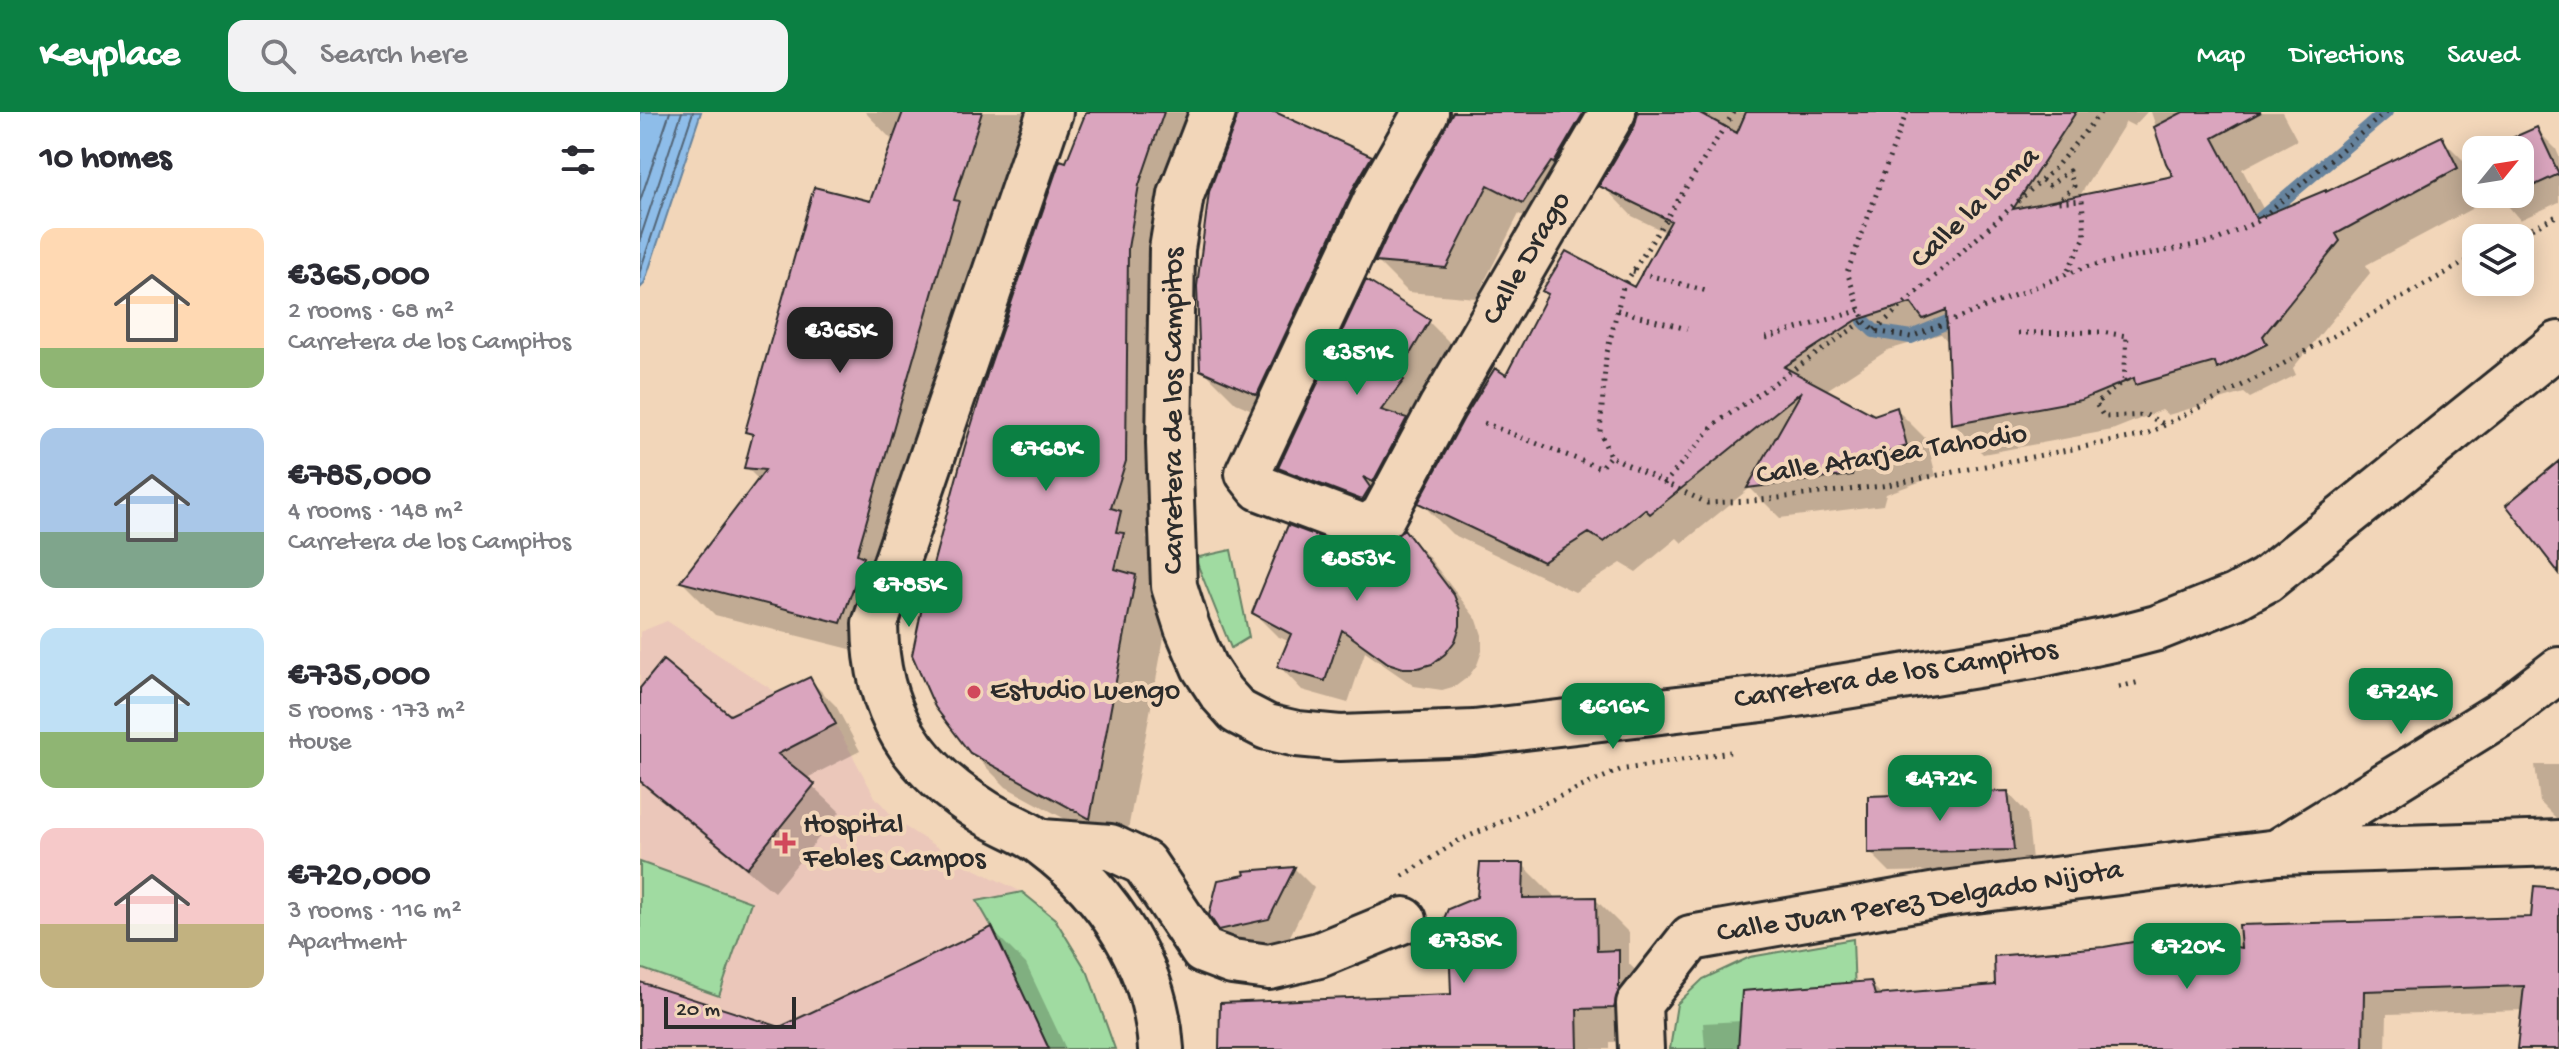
<!DOCTYPE html>
<meta charset="utf-8">
<style>
body{margin:0;font-family:"Gochi Hand",sans-serif;background:#f2f2f3;color:#2b2b33;height:100vh;display:flex;flex-direction:column;font-size:30px;white-space:nowrap}
*{box-sizing:border-box;margin:0}
p{font-size:26px;color:#7c7c81}
.icon{flex:none;width:44px;height:44px;fill:none;stroke:currentColor;stroke-width:2;stroke-linecap:round;stroke-linejoin:round}
.map{position:relative;flex:1;overflow:hidden}
.panel{display:flex;flex-direction:column;background:#fff;width:640px}
.panel>*{flex:none}
.needle{width:52px;rotate:60deg}
.buttons{position:absolute;left:1822px;top:24px;display:grid;gap:16px}
.buttons a{display:grid;place-items:center;width:72px;height:72px;border-radius:16px;background:#fff;box-shadow:0 4px 20px #0003;font-size:40px}
.scale{position:absolute;left:24px;bottom:20px;width:132px;box-sizing:border-box;padding-left:8px;border:4px solid #2b2b2b;border-top:0;font-size:22px;line-height:28px;white-space:nowrap;color:#2b2b2b;-webkit-text-stroke:6px #f2d6b9;paint-order:stroke}
.price{position:absolute;translate:-50% -68px;padding:0 18px;border-radius:16px;background:#0b8043;color:#fff;font-size:26px;line-height:52px;filter:drop-shadow(0 2px 4px #0008)}
.price::after{content:'';position:absolute;left:50%;top:48px;width:24px;height:18px;margin-left:-12px;background:inherit;clip-path:polygon(0 0,100% 0,50% 100%)}
.price.current{background:#222;color:#fff}
ul{padding:0;list-style:none}
li{display:flex;align-items:center;gap:24px;height:200px;padding:0 40px}
li span{display:grid;place-items:center;flex:none;width:224px;height:160px;border-radius:16px;color:#555}
li>.icon{margin-inline-start:auto}
span .icon{width:96px;height:96px;fill:#fffc;stroke-width:1}
li b{font-size:34px}
h2{display:flex;justify-content:space-between;align-items:center;height:96px;padding:0 40px;font-size:34px}
header{display:flex;align-items:center;gap:48px;box-sizing:border-box;height:112px;padding:0 40px;background:#0b8043;color:#fff}
header strong{font-size:38px}
nav{display:flex;gap:44px;margin-inline-start:auto;font-size:28px}
.search{width:560px;height:72px;background:#f2f2f3;display:flex;align-items:center;gap:20px;box-sizing:border-box;padding:0 28px;border-radius:16px;color:#7c7c81;font-size:30px}
main{display:flex;flex:1;min-height:0}
.map>svg:first-child{display:block}
</style>
<header>
<strong>Keyplace</strong>
<div class="search"><svg class="icon" aria-label="search" viewBox="0 0 24 24"><circle cx="10" cy="10" r="6"/><path d="M15 15l6 6"/></svg>Search here</div>
<nav><a>Map</a><a>Directions</a><a>Saved</a></nav>
</header>
<main>
<section class="panel">
<h2>10 homes<svg class="icon" aria-label="filters" viewBox="0 0 24 24"><path d="M4 7h16M4 17h16"/><circle cx="9" cy="7" r="2"/><circle cx="15" cy="17" r="2"/></svg></h2>
<ul>
<li><span style="background:linear-gradient(#ffd9b3 75%,#8fb573 0)"><svg class="icon" aria-label="home" viewBox="0 0 24 24"><path d="M3 11l9-7 9 7M6 9v11h12V9"/></svg></span><div><b>€365,000</b><p>2 rooms · 68 m²</p><p>Carretera de los Campitos</p></div></li>
<li><span style="background:linear-gradient(#a9c7e8 65%,#7fa58c 0)"><svg class="icon" aria-label="home" viewBox="0 0 24 24"><path d="M3 11l9-7 9 7M6 9v11h12V9"/></svg></span><div><b>€785,000</b><p>4 rooms · 148 m²</p><p>Carretera de los Campitos</p></div></li>
<li><span style="background:linear-gradient(#bfe0f5 65%,#8fb573 0)"><svg class="icon" aria-label="home" viewBox="0 0 24 24"><path d="M3 11l9-7 9 7M6 9v11h12V9"/></svg></span><div><b>€735,000</b><p>5 rooms · 173 m²</p><p>House</p></div></li>
<li><span style="background:linear-gradient(#f6c9c9 60%,#c2b280 0)"><svg class="icon" aria-label="home" viewBox="0 0 24 24"><path d="M3 11l9-7 9 7M6 9v11h12V9"/></svg></span><div><b>€720,000</b><p>3 rooms · 116 m²</p><p>Apartment</p></div></li>
</ul>
</section>
<div class="map">
<svg width="1919" height="937" viewBox="0 0 1919 937">
<rect width="100%" height="100%" fill="#f2d6b9"/>
<filter id="ink" filterUnits="userSpaceOnUse"><feTurbulence type="fractalNoise" baseFrequency=".0125" numOctaves="2"/><feDisplacementMap in="SourceGraphic" scale="16" xChannelSelector="R" yChannelSelector="G"/><feConvolveMatrix kernelMatrix="1 2 1 2 8 2 1 2 1" color-interpolation-filters="sRGB"/></filter>
<g filter="url(#ink)">
<path fill="#ebc7ba" d="M 27,509 L 137,581 L 170,565 L 235,685 L 259,711 L 322,751 L 382,780 L 415,807 L 448,861 L 475,937 L 0,937 L 0,520 Z"/>
<path fill="#a0dba1" stroke="#668366" stroke-width="2" d="M 591,438 L 609,525 L 591,536 L 555,446 Z
M 0,750 L 111,790 L 79,884 L 0,856 Z
M 382,780 L 415,807 L 448,861 L 475,937 L 409,937 L 352,815 L 337,789 Z
M 1213,827 L 1216,910 L 1201,937 L 1030,937 L 1037,892 L 1063,867 L 1110,845 Z"/>
<path fill="#8ebde9" stroke="#66839d" stroke-width="2" d="M 0,0 L 61,0 L 4,172 L 0,176 Z"/>
<path fill="#0003" d="M 225,0 L 392,0 L 368,55 L 347,120 L 234,543 L 75,503 L 42,470 L 120,369 L 106,355 L 114,326 L 107,319 L 232,91 L 254,30 Z
M 448,0 L 569,0 L 519,384 L 506,426 L 514,435 L 511,451 L 517,457 L 511,480 L 529,499 L 484,739 L 366,675 L 331,640 L 427,52 Z
M 599,0 L 630,0 L 731,46 L 765,80 L 748,110 L 651,315 L 596,291 L 562,257 Z
M 815,0 L 1507,0 L 1494,14 L 1486,10 L 1439,85 L 1536,65 L 1528,50 L 1511,0 L 1642,0 L 1657,28 L 1602,57 L 1627,104 L 1687,82 L 1801,26 L 1832,57 L 1836,65 L 1836,82 L 1845,82 L 1848,88 L 1726,153 L 1730,161 L 1653,256 L 1656,263 L 1610,286 L 1604,281 L 1528,303 L 1522,298 L 1472,318 L 1343,342 L 1313,311 L 1309,231 L 1301,222 L 1248,238 L 1185,279 L 1234,306 L 1257,298 L 1287,328 L 1296,364 L 1246,382 L 1243,393 L 1140,406 L 1110,376 L 1042,431 L 1037,426 L 996,460 L 981,451 L 935,480 L 812,422 L 781,391 L 866,266 L 910,184 L 904,178 L 995,178 L 1027,121 L 992,104 L 962,73 L 998,7 L 991,9 L 914,121 L 879,102 L 836,186 L 768,180 L 737,149 Z
M 1896,17 L 1916,37 L 1919,44 L 1919,90 L 1880,108 L 1858,82 L 1880,82 L 1880,38 L 1850,38 Z
M 789,210 L 823,244 L 767,402 L 674,389 L 640,356 Z
M 764,420 L 787,443 L 837,508 L 842,523 L 842,539 L 837,553 L 828,565 L 816,574 L 802,578 L 774,574 L 725,540 L 708,591 L 662,578 L 639,554 L 650,530 L 637,524 L 614,501 L 717,441 L 729,443 L 741,438 Z
M 170,568 L 196,594 L 220,639 L 165,667 L 200,700 L 134,780 L 0,671 L 0,579 L 90,605 Z
M 1895,653 L 1919,653 L 1919,709 L 1900,690 Z
M 1368,681 L 1387,701 L 1393,757 L 1250,760 L 1230,740 Z
M 883,753 L 918,788 L 955,787 L 989,821 L 989,852 L 1012,874 L 1008,929 L 970,930 L 970,937 L 581,937 L 813,884 L 838,786 Z
M 655,757 L 674,776 L 649,826 L 601,837 L 581,817 L 607,765 L 607,761 Z
M 1919,806 L 1919,937 L 1879,937 L 1884,898 L 1747,902 L 1746,937 L 1065,937 L 1063,911 L 1102,909 L 1230,871 L 1243,884 L 1357,875 L 1603,838 Z
M 352,818 L 386,852 L 426,937 L 0,937 L 0,872 L 140,917 Z"/>
<g fill="none" stroke-linecap="round" stroke-linejoin="round">
<path stroke="#536577" stroke-width="2" d="M 0,89 L 30,0
M 0,127 L 42,0
M 0,159 L 53,0"/>
<path stroke="#66839d" stroke-width="14" d="M 1607,114 L 1618,109 L 1746,0
M 1217,189 L 1224,209 L 1234,219 L 1271,225 L 1322,204"/>
</g>
<path fill="#daa5be" stroke="#2b2b2b" stroke-width="2" d="M 263,0 L 342,0 L 314,88 L 319,89 L 217,442 L 224,445 L 201,511 L 40,470 L 125,358 L 104,356 L 113,322 L 105,320 L 174,75 L 230,89 Z
M 446,0 L 524,0 L 499,73 L 488,136 L 486,349 L 471,396 L 481,399 L 476,420 L 484,421 L 475,457 L 496,463 L 450,707 L 330,641 L 295,595 L 272,543 L 284,486 L 325,334 L 348,259 L 420,48 L 426,50 Z
M 597,0 L 635,0 L 732,44 L 714,75 L 617,283 L 560,258 L 557,174 L 569,80 L 596,9 Z
M 813,0 L 944,0 L 914,51 L 911,50 L 883,91 L 848,73 L 806,156 L 735,150 L 759,98 Z
M 998,0 L 1058,0 L 1097,21 L 1106,0 L 1436,0 L 1373,97 L 1533,64 L 1526,51 L 1514,15 L 1543,0 L 1621,0 L 1573,26 L 1616,107 L 1686,78 L 1686,80 L 1802,24 L 1818,56 L 1696,122 L 1700,129 L 1623,224 L 1627,232 L 1577,257 L 1575,250 L 1495,273 L 1494,266 L 1441,288 L 1311,312 L 1306,198 L 1283,207 L 1271,191 L 1217,208 L 1144,255 L 1234,303 L 1257,295 L 1267,334 L 1216,351 L 1212,363 L 1107,376 L 1162,279 L 1010,402 L 1005,397 L 964,430 L 949,421 L 903,450 L 778,391 L 824,306 L 855,256 L 866,263 L 908,182 L 902,179 L 926,139 L 994,175 L 1031,109 L 959,74 L 995,13 Z
M 1897,15 L 1919,62 L 1880,80 L 1880,38 L 1845,38 Z
M 726,168 L 790,208 L 757,264 L 764,268 L 741,298 L 767,306 L 733,370 L 723,365 L 730,375 L 722,388 L 638,356 Z
M 1919,349 L 1919,461 L 1866,393 Z
M 648,413 L 717,439 L 728,441 L 740,436 L 764,417 L 814,483 L 820,498 L 820,514 L 815,529 L 805,542 L 792,552 L 778,556 L 763,556 L 748,551 L 702,518 L 685,569 L 637,555 L 651,522 L 612,501 Z
M 23,548 L 90,603 L 170,565 L 196,612 L 138,642 L 175,672 L 107,756 L 0,669 L 0,576 Z
M 1368,679 L 1374,738 L 1228,741 L 1228,684 Z
M 840,751 L 884,751 L 883,786 L 956,785 L 957,839 L 979,838 L 979,877 L 974,896 L 937,897 L 938,937 L 579,937 L 580,891 L 811,882 L 809,828 L 803,821 L 803,809 L 808,797 L 837,785 Z
M 655,755 L 629,807 L 579,818 L 569,803 L 578,768 L 605,763 L 604,759 Z
M 1894,774 L 1919,776 L 1919,937 L 1877,937 L 1884,874 L 1724,879 L 1723,937 L 1098,937 L 1102,879 L 1231,869 L 1235,883 L 1355,873 L 1354,844 L 1464,835 L 1539,822 L 1601,836 L 1599,813 L 1891,805 Z
M 352,815 L 409,937 L 0,937 L 0,870 L 140,915 Z"/>
<g fill="none" stroke-linecap="round" stroke-linejoin="round">
<g stroke="#2b2b2b" stroke-width="50">
<path id="minor" d="M 786,0 L 737,86 L 608,361 L 620,376 L 726,416 L 743,404 L 802,294 L 973,0
M 402,730 L 470,735 L 504,751 L 563,839 L 592,850 L 629,855 L 679,843 L 764,808
M 1639,739 L 1867,598 L 1919,558
M 1001,937 L 999,892 L 1051,826 L 1303,782 L 1638,740 L 1919,731"/>
</g>
<g stroke="#2b2b2b" stroke-width="50">
<path id="major" d="M 410,0 L 235,512 C 236,600 272,656 346,701 C 364,712 387,719 404,733 C 469,782 516,854 521,937
M 573,0 L 541,83 L 532,137 L 529,331 L 534,474 L 547,515 L 564,555 L 581,581 L 598,600 L 627,615 L 657,622 L 700,626 L 834,621 L 1131,586 L 1392,544 L 1482,525 L 1517,516 L 1595,485 L 1626,468 L 1919,232"/>
</g>
<path stroke="#2b2b2b" stroke-width="5" stroke-dasharray="2 6" stroke-linecap="butt" d="M 1094,0 L 983,175 L 966,245 L 960,320 L 970,344 L 1067,391 L 1112,389 L 1242,374 L 1505,323 L 1634,257 L 1836,144
M 1267,0 C 1245,53 1229,107 1207,160 L 1224,209 L 1234,219 L 1271,225 L 1445,155 L 1575,129 L 1618,109 L 1746,0
M 1402,68 L 1409,73 L 1429,59 L 1434,74 L 1418,90 L 1442,88 L 1445,125 L 1426,162
M 1870,126 L 1919,103
M 993,159 L 1067,179
M 977,198 L 1047,217
M 1235,218 L 1415,56 L 1461,0
M 1378,221 L 1461,220 L 1487,224 L 1484,268 L 1456,292 L 1464,305 L 1506,303 L 1524,312
M 1126,226 L 1221,198
M 844,311 L 960,356 L 970,344
M 1024,372 L 1075,312 L 1224,209
M 1479,575 L 1500,570
M 763,764 L 818,729 L 980,658 L 1090,640"/>
<use href="#minor" stroke="#f2d6b9" stroke-width="44"/>
<use href="#major" stroke="#f2d6b9" stroke-width="44"/>
</g>
</g>
<g fill="#d1495b" stroke="#f2d6b9" stroke-width="3">
<circle cx="334" cy="580" r="8"/>
<path d="M141 719h8v8h8v8h-8v8h-8v-8h-8v-8h8z"/>
</g>
<g text-anchor="middle" dominant-baseline="central" stroke-width="8" stroke-linejoin="round" paint-order="stroke">
<g font-size="30" fill="#2b2b2b" stroke="#f2d6b9">
<text transform="translate(1336 97) rotate(-43)">Calle la Loma</text>
<text transform="translate(888 147) rotate(-60)">Calle Drago</text>
<text transform="translate(535 299) rotate(-90)">Carretera de los Campitos</text>
<text transform="translate(1252 344) rotate(-9)">Calle Atarjea Tahodio</text>
<text transform="translate(1256 564) rotate(-9)">Carretera de los Campitos</text>
<text transform="translate(1280 791) rotate(-9)">Calle Juan Perez Delgado Nijota</text>
</g>
<g font-size="30" fill="#2b2b2b" stroke="#f2d6b9" text-anchor="start">
<text x="350" y="580">Estudio Luengo</text>
<text x="163" y="714">Hospital<tspan x="163" dy="34">Febles Campos</tspan></text>
</g>
</g>
</svg>
<div class="buttons">
<a><svg class="needle" viewBox="-14 -14 28 28"><path d="M0-13l5 13h-10z" fill="#e53935"/><path d="M0 13l5-13h-10z" fill="#7c7c81"/></svg></a>
<a><svg class="icon" aria-label="layers" viewBox="0 0 24 24"><path d="M12 4l9 5-9 5-9-5zM3 14l9 5 9-5"/></svg></a>
</div>
<div class="scale">20 m</div>
<b class="price current" style="left:200px;top:263px">€365K</b>
<b class="price" style="left:717px;top:285px">€351K</b>
<b class="price" style="left:406px;top:381px">€768K</b>
<b class="price" style="left:717px;top:491px">€853K</b>
<b class="price" style="left:269px;top:517px">€785K</b>
<b class="price" style="left:1761px;top:624px">€724K</b>
<b class="price" style="left:973px;top:639px">€616K</b>
<b class="price" style="left:1300px;top:711px">€472K</b>
<b class="price" style="left:824px;top:873px">€735K</b>
<b class="price" style="left:1547px;top:879px">€720K</b>
</div>
</main>
